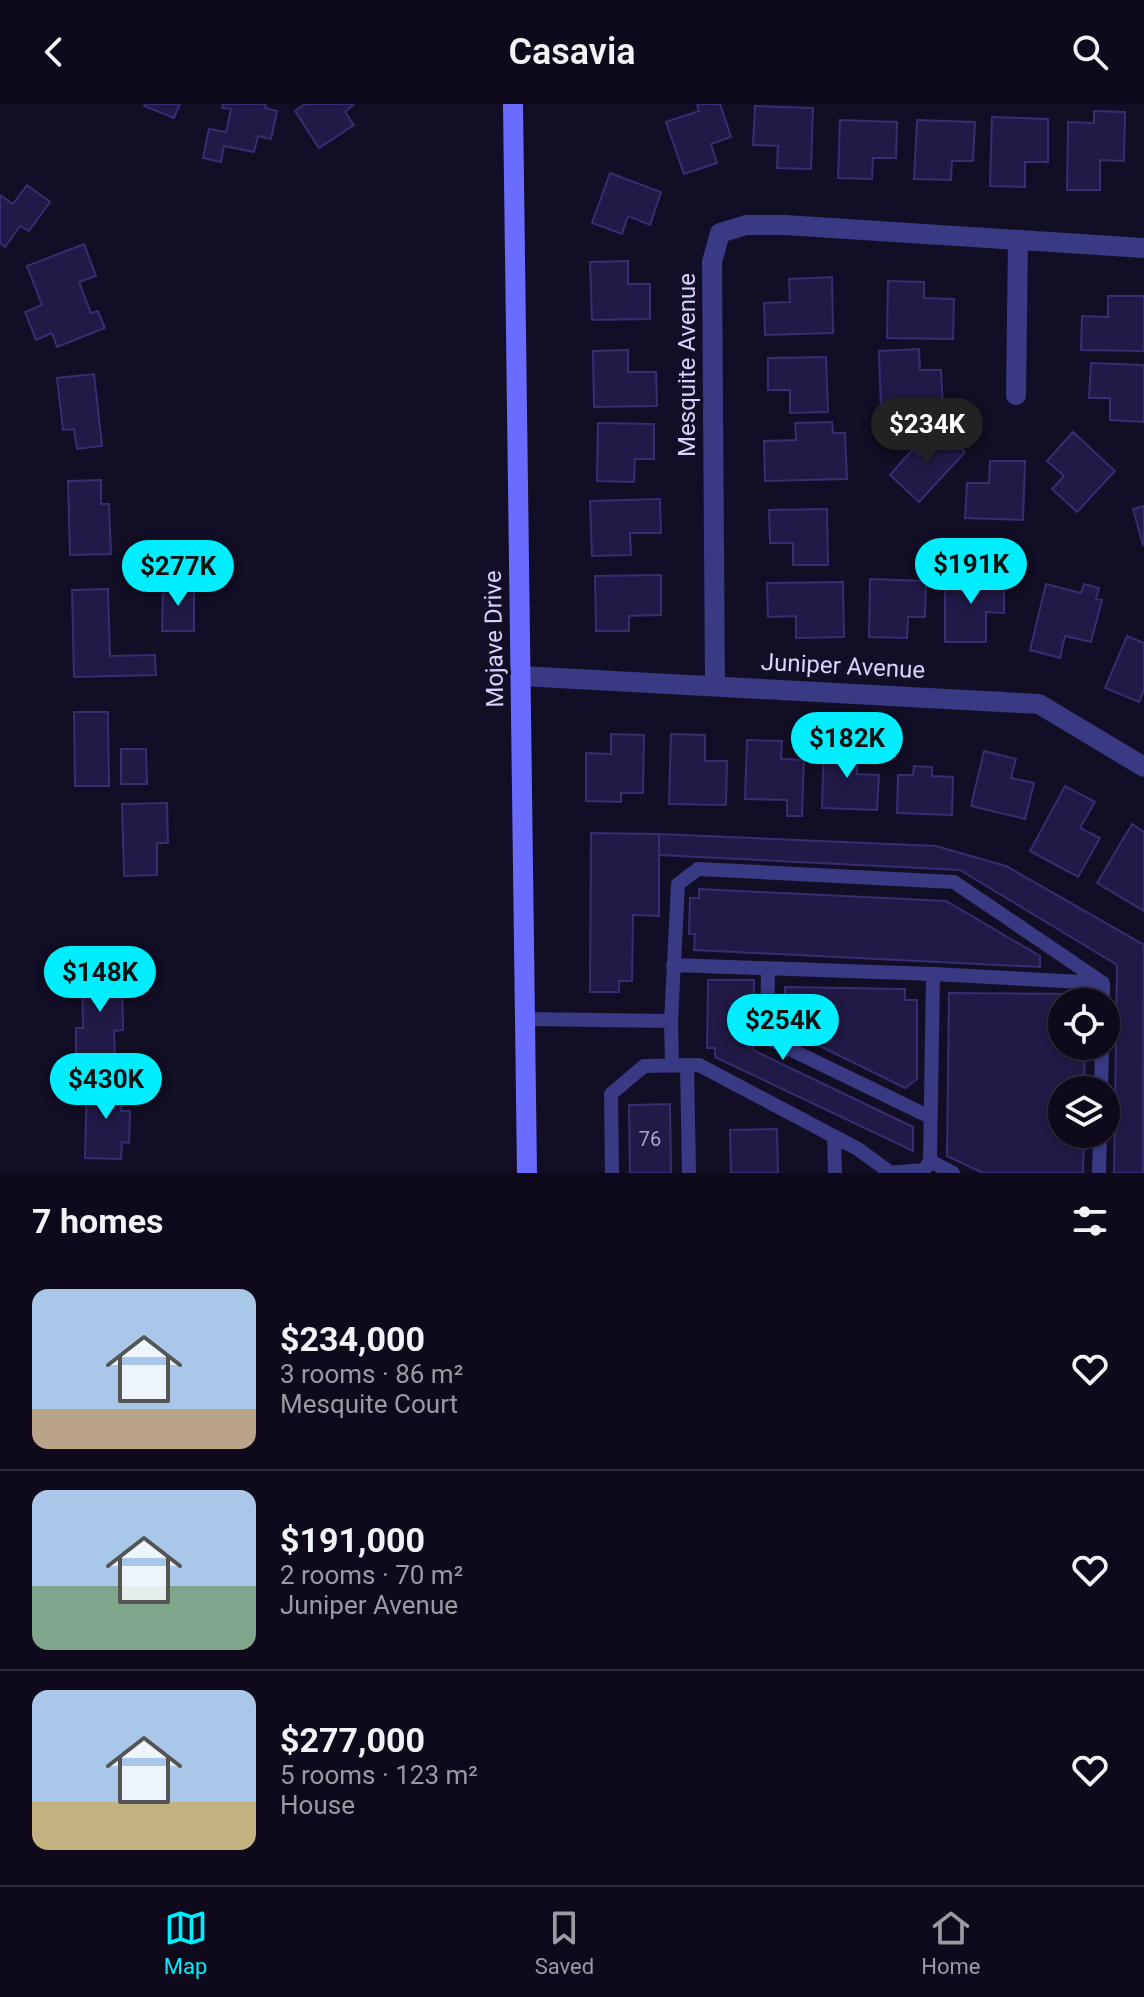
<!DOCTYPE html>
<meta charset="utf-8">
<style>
body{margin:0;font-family:Roboto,sans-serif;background:#171325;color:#f1f3f6;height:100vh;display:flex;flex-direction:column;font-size:30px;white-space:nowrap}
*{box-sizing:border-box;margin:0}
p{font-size:26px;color:#9b9aa3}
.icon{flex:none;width:44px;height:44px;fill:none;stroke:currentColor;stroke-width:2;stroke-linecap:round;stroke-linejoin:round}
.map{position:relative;height:1069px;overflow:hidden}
.details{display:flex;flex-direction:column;background:#0e0a1c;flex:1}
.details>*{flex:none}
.buttons{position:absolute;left:1048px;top:884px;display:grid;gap:16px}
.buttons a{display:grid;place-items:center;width:72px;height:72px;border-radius:50%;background:#0e0a1c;box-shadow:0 2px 6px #0004,0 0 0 2px #2e2b3b;font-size:40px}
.price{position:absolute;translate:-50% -68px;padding:0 18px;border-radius:28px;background:#00edfe;color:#111;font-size:26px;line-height:52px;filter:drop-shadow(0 2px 4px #0008)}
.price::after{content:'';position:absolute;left:50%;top:48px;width:24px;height:18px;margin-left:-12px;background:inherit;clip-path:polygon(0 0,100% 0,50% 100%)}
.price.current{background:#222;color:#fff}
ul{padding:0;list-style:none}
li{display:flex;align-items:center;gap:24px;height:200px;padding:0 32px}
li+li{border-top:2px solid #2e2b3b}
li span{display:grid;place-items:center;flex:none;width:224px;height:160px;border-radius:16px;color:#555}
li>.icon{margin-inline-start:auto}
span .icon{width:96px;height:96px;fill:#fffc;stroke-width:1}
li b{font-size:34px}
h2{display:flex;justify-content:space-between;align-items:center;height:96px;padding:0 32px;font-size:34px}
header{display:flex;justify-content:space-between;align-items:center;height:104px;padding:0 32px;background:#0e0a1c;font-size:36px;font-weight:600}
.tab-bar{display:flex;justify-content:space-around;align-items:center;height:112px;border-top:2px solid #2e2b3b;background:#0e0a1c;font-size:22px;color:#9b9aa3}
.tab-bar a{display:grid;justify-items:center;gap:4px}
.tab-bar .current{color:#00edfe}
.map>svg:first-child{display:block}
</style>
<header><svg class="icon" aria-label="back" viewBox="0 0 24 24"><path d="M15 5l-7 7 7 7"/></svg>Casavia<svg class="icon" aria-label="search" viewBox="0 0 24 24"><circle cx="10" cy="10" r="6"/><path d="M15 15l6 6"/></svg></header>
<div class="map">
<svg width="1144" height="1069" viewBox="0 0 1144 1069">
<rect width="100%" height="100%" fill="#120e25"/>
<path fill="#221a46" stroke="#382c72" stroke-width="2" d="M 145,0 L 180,0 L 174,14 L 144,2 Z
M 223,0 L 266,0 L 265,4 L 277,7 L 271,35 L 258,32 L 254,48 L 224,42 L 221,58 L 203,54 L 209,25 L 226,28 L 231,5 L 222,4 Z
M 305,0 L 354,0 L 345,8 L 354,21 L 319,44 L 295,7 Z
M 697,0 L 720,0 L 731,33 L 711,40 L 717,59 L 684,70 L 666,18 L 699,7 Z
M 755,2 L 813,4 L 811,65 L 777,64 L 778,42 L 753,41 Z
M 1094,7 L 1125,8 L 1124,57 L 1100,56 L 1100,86 L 1067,86 L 1068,18 L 1094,19 Z
M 992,13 L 1048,15 L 1048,58 L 1025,58 L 1025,83 L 990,82 Z
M 840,16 L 897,18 L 896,54 L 873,54 L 872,75 L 838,74 Z
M 917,16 L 975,18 L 973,57 L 952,57 L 951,76 L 914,75 Z
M 610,69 L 661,88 L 650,121 L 628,112 L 622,130 L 592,119 Z
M 27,81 L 50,98 L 29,127 L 20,122 L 5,143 L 0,139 L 0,91 L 13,100 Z
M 84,140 L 96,172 L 79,178 L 91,209 L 98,207 L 105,224 L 57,243 L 52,229 L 36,236 L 25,208 L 42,201 L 27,162 Z
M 628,157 L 628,180 L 650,180 L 650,215 L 592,216 L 590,158 Z
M 832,173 L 833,229 L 765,231 L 764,199 L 790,198 L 789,175 Z
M 888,177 L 924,178 L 924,194 L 954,195 L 953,235 L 887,234 Z
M 1108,192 L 1144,192 L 1144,247 L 1081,246 L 1082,212 L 1108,213 Z
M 919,245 L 920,266 L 941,266 L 943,303 L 881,306 L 879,247 Z
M 628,246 L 628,268 L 656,268 L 657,302 L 594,303 L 593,247 Z
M 826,253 L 828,308 L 790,309 L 790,286 L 768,286 L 768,254 Z
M 1091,259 L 1144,261 L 1144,318 L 1110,316 L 1110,294 L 1089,294 Z
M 94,270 L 102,342 L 77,345 L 74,325 L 63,326 L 57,274 Z
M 832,318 L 833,329 L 845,329 L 847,375 L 765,377 L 764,337 L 796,336 L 795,319 Z
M 598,319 L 654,320 L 654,355 L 635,355 L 634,378 L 597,377 Z
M 942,327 L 965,348 L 919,398 L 890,371 L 913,345 L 920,351 Z
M 1073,328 L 1115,367 L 1077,408 L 1052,385 L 1064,372 L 1047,357 Z
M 990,357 L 1025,357 L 1023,416 L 965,414 L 967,379 L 989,379 Z
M 101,376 L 101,400 L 109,400 L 111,450 L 70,451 L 68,377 Z
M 660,395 L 661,429 L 630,429 L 631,451 L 592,452 L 590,397 Z
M 1144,402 L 1144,441 L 1143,441 L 1133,405 Z
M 827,405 L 828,461 L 793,461 L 793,439 L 770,439 L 769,406 Z
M 661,471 L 661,511 L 629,512 L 629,527 L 596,527 L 595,472 Z
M 945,471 L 1004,471 L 1004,509 L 986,508 L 986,538 L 945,538 Z
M 870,475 L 926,477 L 925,513 L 908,513 L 907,534 L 869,533 Z
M 843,478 L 844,533 L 796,534 L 796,512 L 768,513 L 767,479 Z
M 163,480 L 194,480 L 194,527 L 162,527 Z
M 1046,480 L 1081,489 L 1084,480 L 1099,484 L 1096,495 L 1102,496 L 1091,538 L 1065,532 L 1060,554 L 1030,546 Z
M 108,485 L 110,552 L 155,551 L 156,571 L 74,573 L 72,486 Z
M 1127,532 L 1144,539 L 1144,586 L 1139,598 L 1105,584 Z
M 74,608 L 108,608 L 109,682 L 75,682 Z
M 611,630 L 644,631 L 643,689 L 621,689 L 621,698 L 586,697 L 586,649 L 611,650 Z
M 671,630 L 705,631 L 705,657 L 727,657 L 726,701 L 669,700 Z
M 747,636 L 782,637 L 781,655 L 804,656 L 802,712 L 787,712 L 787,696 L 745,695 Z
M 824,638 L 858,639 L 857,670 L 879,671 L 877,706 L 822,704 Z
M 121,645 L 146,645 L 147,680 L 121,680 Z
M 984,647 L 1016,655 L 1011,674 L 1034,679 L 1025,715 L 971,702 Z
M 914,662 L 932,663 L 932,672 L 953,673 L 952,711 L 897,709 L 898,671 L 913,671 Z
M 1065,682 L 1095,698 L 1080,724 L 1100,734 L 1078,773 L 1030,747 Z
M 167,699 L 168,739 L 157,739 L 157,771 L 124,772 L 122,700 Z
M 1132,720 L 1144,728 L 1144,807 L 1097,779 Z
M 591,729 L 659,730 L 659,812 L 633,811 L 632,877 L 619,877 L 619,888 L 590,888 Z
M 659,730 L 936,742 L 1006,762 L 1144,841 L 1143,1069 L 1114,1069 L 1117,861 L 960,766 L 659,751 Z
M 699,785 L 946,797 L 1040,852 L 1040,863 L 694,846 L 695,830 L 689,830 L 690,794 L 699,794 Z
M 82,869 L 122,869 L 123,926 L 114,927 L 115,952 L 76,952 L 76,924 L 83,924 Z
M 708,876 L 754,876 L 753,946 L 913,1023 L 913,1047 L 715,953 L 715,944 L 707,944 Z
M 785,883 L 905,885 L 905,896 L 917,896 L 917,975 L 905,984 L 785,925 Z
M 949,889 L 1076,890 L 1076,898 L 1062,898 L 1062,942 L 1085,942 L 1084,986 L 1062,986 L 1062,1030 L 1084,1030 L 1083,1069 L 983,1069 L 947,1052 Z
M 87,977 L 122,978 L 121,1007 L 130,1007 L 129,1039 L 122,1038 L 121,1055 L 85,1054 Z
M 670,1000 L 671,1069 L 630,1069 L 629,1001 Z
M 777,1025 L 778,1069 L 731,1069 L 730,1026 Z"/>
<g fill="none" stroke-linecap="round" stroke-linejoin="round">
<path stroke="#393984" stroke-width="14" d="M 673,861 L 933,870
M 768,864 L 767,934 L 930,1013
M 1103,898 L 1103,879
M 526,915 L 671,917 L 678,780 L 698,765 L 954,778 L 1103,879 L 933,870 L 930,1057 L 924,1066 L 888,1069
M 671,917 L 672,961
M 687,961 L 689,1069
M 1101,986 L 1102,942
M 834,1032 L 835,1069
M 930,1057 L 953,1069
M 612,1069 L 611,990 L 644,962 L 699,961 L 858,1045 L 888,1067
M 1099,1069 L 1100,1030"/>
<path stroke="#393984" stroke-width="20" d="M 1016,291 L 1018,136
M 521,572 L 1039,600 L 1144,663
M 715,581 L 712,158 L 720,129 L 746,121 L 785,121 L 1144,144"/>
<path stroke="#6a6bff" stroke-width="20" d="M 513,0 L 527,1069"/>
</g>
<g text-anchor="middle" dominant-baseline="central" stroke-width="7" stroke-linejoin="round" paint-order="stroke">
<g font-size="20" fill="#a9a5d1">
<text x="650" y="1035">76</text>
</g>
<g font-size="24" fill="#d6d3ff" stroke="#120e25">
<text transform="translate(687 261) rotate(-90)">Mesquite Avenue</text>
<text transform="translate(494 535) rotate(-91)">Mojave Drive</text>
<text transform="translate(843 562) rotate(3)">Juniper Avenue</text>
</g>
</g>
</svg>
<div class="buttons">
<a><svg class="icon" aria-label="locate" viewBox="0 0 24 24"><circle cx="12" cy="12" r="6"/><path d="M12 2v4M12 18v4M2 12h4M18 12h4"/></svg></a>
<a><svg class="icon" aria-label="layers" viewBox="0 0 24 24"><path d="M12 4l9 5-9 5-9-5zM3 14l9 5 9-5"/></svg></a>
</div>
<b class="price current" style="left:927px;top:362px">$234K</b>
<b class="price" style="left:971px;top:502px">$191K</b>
<b class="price" style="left:178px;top:504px">$277K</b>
<b class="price" style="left:847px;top:676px">$182K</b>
<b class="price" style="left:100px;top:910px">$148K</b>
<b class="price" style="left:783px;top:958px">$254K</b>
<b class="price" style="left:106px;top:1017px">$430K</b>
</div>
<section class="details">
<h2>7 homes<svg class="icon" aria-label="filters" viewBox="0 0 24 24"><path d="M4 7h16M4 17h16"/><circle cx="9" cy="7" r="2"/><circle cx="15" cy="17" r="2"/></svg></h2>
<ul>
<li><span style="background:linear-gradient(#a9c7e8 75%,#b9a48a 0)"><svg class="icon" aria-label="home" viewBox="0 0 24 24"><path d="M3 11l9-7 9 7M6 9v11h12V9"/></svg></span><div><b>$234,000</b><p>3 rooms · 86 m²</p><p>Mesquite Court</p></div><svg class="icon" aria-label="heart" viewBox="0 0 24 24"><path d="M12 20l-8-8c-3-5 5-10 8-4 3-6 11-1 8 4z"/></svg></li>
<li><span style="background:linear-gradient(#a9c7e8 60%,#7fa58c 0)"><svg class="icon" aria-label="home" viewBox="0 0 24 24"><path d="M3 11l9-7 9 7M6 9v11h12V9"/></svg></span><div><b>$191,000</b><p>2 rooms · 70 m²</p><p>Juniper Avenue</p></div><svg class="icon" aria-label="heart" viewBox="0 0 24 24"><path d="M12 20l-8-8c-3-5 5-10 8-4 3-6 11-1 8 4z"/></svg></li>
<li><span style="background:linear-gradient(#a9c7e8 70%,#c2b280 0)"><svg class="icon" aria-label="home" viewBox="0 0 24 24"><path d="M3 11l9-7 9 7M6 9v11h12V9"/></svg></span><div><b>$277,000</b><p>5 rooms · 123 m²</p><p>House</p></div><svg class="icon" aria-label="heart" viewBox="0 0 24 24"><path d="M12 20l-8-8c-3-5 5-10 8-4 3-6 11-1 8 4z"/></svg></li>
</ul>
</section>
<nav class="tab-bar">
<a class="current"><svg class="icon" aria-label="map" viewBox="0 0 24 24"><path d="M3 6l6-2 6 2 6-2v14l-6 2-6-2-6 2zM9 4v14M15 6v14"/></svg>Map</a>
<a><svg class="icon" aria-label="saved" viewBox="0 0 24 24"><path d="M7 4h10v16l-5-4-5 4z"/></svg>Saved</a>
<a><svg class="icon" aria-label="home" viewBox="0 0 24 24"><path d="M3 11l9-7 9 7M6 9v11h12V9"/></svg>Home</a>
</nav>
